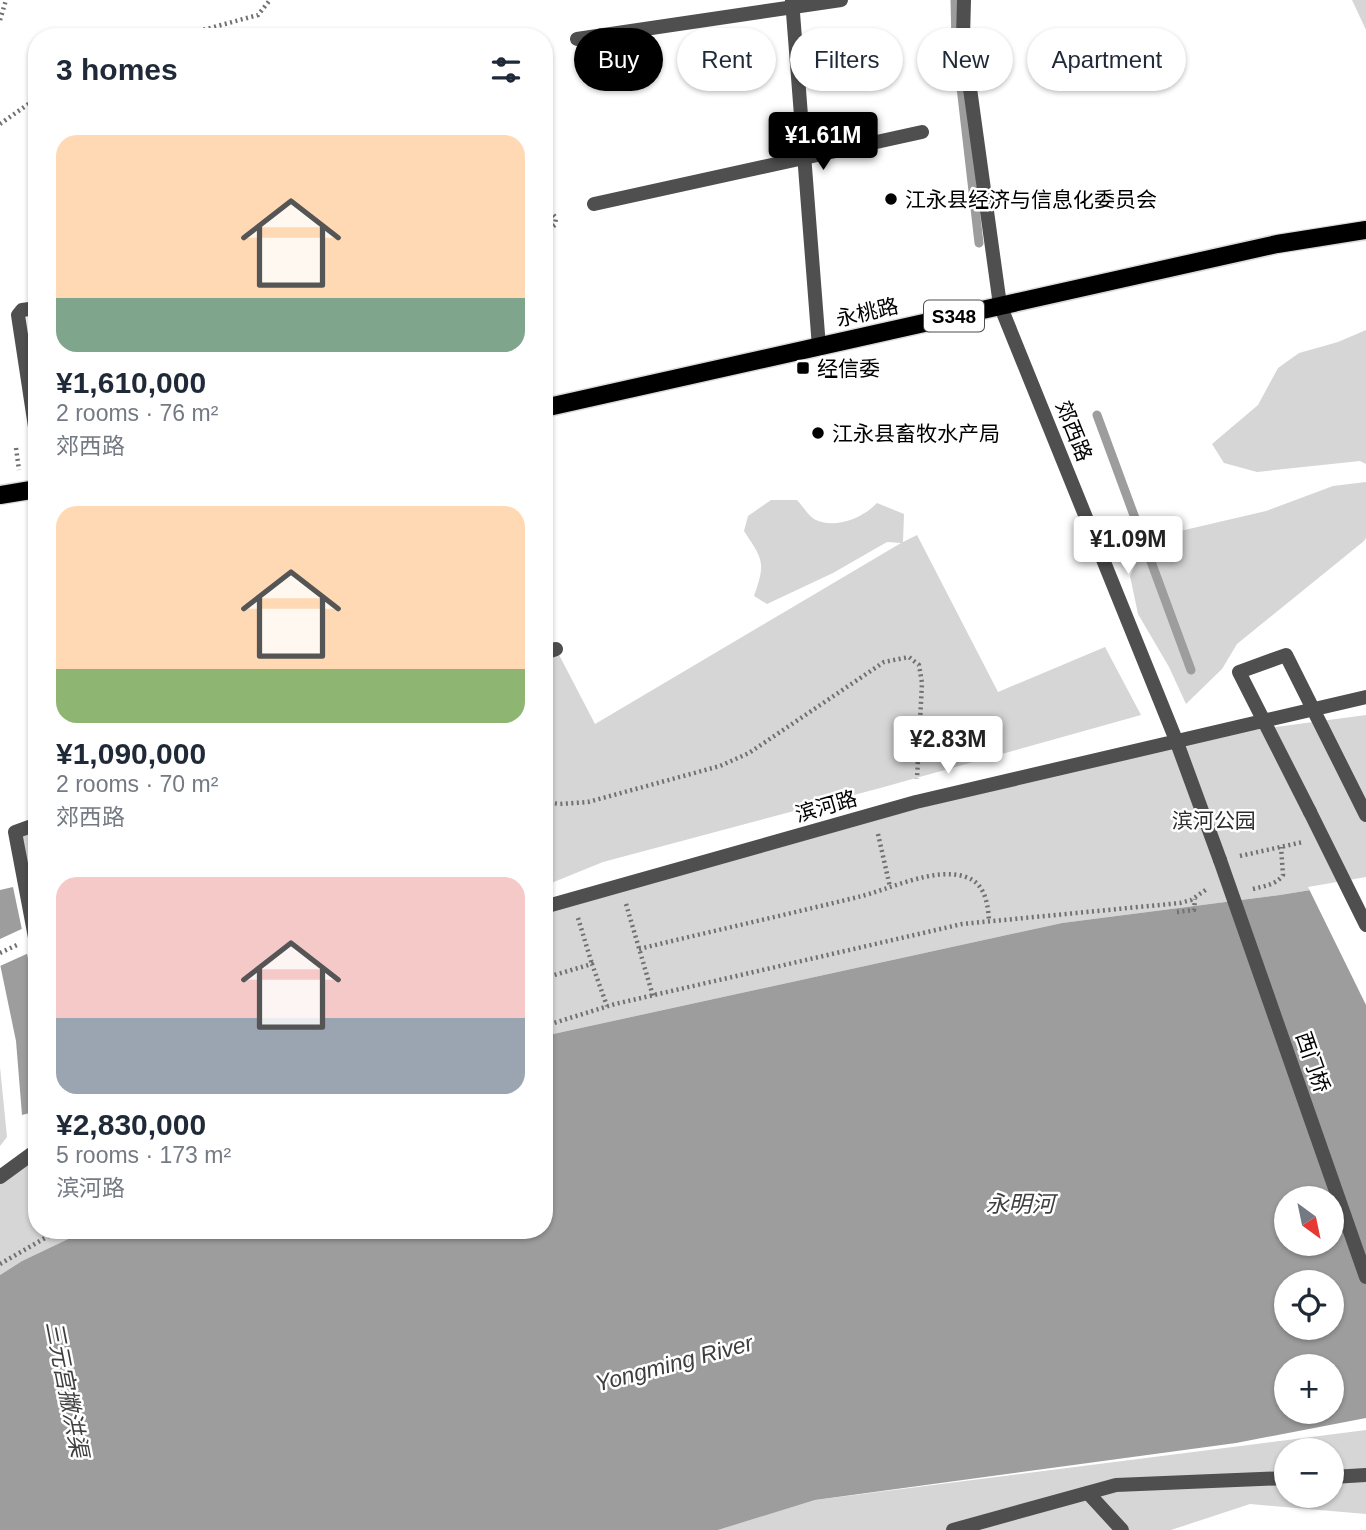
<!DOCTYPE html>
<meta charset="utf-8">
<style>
body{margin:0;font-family:Helvetica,"Noto Sans SC",sans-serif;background:#f2f2f3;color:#1f2937;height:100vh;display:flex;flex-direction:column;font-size:26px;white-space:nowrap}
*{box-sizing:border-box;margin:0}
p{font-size:23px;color:#747a83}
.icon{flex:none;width:38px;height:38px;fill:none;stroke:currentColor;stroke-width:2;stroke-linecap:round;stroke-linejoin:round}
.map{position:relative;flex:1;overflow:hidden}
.details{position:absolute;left:28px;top:28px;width:525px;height:1211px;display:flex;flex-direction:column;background:#fff;border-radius:28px;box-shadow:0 2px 5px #0004}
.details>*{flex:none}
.banner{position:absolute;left:574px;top:28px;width:665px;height:63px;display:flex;gap:14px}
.needle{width:46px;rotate:147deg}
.buttons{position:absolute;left:1274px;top:1186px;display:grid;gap:14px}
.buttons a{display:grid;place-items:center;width:70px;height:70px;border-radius:50%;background:#fff;box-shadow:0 2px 5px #0004;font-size:35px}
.price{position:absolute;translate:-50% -60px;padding:0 16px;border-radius:7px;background:#fff;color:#222;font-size:23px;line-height:46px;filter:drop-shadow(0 2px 4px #0008)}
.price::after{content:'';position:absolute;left:50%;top:42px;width:21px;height:16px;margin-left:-10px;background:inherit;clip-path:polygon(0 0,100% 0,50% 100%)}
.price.active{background:#000;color:#fff}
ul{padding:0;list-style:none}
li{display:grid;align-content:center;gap:14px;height:371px;padding:0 28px}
li span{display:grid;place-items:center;height:217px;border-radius:21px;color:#555}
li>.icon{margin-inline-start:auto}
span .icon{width:126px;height:126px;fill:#fffc;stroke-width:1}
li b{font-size:30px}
h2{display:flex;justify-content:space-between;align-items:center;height:84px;padding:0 28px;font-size:30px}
.tag{padding:0 24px;border-radius:32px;background:#fff;box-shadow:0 2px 5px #0004;font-size:24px;line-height:63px}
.tag.active{background:#000;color:#fff}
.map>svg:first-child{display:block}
</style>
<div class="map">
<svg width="1366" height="1530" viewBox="0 0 1366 1530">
<rect width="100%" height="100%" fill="#fff"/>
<path fill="#d6d6d6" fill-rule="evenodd" d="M 1352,0 L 1366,0 L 1366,30 Z
M 1366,330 L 1366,464 L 1360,461 L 1257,472 L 1224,463 L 1212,444 L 1258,405 L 1278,368 L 1299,353 L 1338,342 Z
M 1366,482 L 1366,538 L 1364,541 L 1237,644 L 1222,669 L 1186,704 L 1169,667 L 1138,614 L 1130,576 L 1142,551 L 1176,532 L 1266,511 L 1333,486 Z
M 771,500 L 797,500 C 802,505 809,517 816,520 C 836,529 863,518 877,503 L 904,514 L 903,542 L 917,535 L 998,692 L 1105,647 L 1141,715 L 884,787 L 603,862 L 544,886 L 544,653 L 556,649 L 595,724 L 901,543 L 887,542 L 833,573 L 767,604 L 754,596 C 766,562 763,560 744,531 L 748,516 Z
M 1366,715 L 1366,881 L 1280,895 L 1062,923 L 544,1036 L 544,908 L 1176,740 Z
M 37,824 L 37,953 L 15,832 Z
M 0,1067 L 7,1137 L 0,1146 Z
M 37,1150 L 37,1230 L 87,1230 L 22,1261 L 0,1275 L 0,1178 Z
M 1366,1430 L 1366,1514 L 1250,1504 L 1171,1530 L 718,1530 L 815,1500 ZM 1286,1451 L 1332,1451 L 1332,1496 L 1286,1496 Z"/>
<path fill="#9d9d9d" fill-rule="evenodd" d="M 1366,881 L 1366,1418 L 1236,1443 L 815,1500 L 718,1530 L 0,1530 L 0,1275 L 22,1261 L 87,1230 L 544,1230 L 544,1036 L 1062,923 L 1280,895 ZM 1286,1199 L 1332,1199 L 1332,1244 L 1286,1244 ZM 1286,1283 L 1332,1283 L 1332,1328 L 1286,1328 ZM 1286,1367 L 1332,1367 L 1332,1412 L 1286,1412 Z
M 13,887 L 37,1001 L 37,1111 L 22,1115 L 16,1041 L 0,964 L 0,890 Z"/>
<path fill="#fff" d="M 1366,877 L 1366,1005 L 1308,887 Z
M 26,927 L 31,952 L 0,966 L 0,939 Z"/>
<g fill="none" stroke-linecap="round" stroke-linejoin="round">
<path stroke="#9d9d9d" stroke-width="9" d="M 955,0 L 956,44 L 979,243
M 1097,415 L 1191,670"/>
<g stroke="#dbdbdb" stroke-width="21">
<path id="primary" d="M 544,408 L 1277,244 L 1366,230
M 0,495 L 37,489"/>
</g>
<path stroke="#717171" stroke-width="4.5" stroke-dasharray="2 3.5" stroke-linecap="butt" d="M 0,20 L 6,0
M 177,37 L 258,15 L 270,0
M 0,124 L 37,98
M 544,211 L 551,212 L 556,218 L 555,225 L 544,233
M 16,448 L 19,470
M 544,802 L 560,804 L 588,802 L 720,766 L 749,753 L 884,662 L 909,657 L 919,665 L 922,683 L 917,779
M 878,834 L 890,887
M 1240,856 L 1303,842
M 1253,889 C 1264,886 1276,885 1283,875 L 1281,847
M 626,904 L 653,996
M 1177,912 L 1194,910 L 1195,899
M 578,918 L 592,964
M 639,949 C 712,931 785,915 858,897 C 888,890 935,866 966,877 C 985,883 988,904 989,921
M 0,953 L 17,945
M 544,978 L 592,964 L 607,1006
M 544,1026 L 615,1004 L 962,924 L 1180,903 L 1191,900 L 1207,889
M 0,1264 L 59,1230"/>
<path stroke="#4f4f4f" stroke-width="14" d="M 577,39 L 841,0
M 594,204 L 922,132
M 37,308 L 22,310 L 18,315 L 37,440
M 544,653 L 556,649
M 37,824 L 15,832 L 37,948
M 1088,1493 L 1122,1530"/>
<path stroke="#4f4f4f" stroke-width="14" d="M 792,0 L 819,347
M 964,0 L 963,38 L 1000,305 L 1176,740 L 1220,860
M 1310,812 L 1239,672 L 1286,655 L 1366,815
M 544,907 L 916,802 L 1366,697
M 0,1177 L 37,1150
M 1332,1477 L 1366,1475
M 953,1530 L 1116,1485 L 1286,1478"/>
<use href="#primary" stroke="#000" stroke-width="18"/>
<path stroke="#4f4f4f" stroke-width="14" d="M 1310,812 L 1366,925
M 1220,860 L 1366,1277"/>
</g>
<g fill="#000" stroke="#fff" stroke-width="2.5">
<circle cx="891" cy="199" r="7"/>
<rect x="796" y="361" width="14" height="14" rx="3.5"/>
<circle cx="818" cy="433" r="7"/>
</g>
<g text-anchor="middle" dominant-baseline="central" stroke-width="5" stroke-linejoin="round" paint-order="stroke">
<rect fill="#fff" stroke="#4c4c4c" stroke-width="2" x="924" y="300.5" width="60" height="31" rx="5"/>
<g font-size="19" font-weight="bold" fill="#000">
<text x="954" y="316">S348</text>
</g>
<g font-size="21" fill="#000" stroke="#fff" text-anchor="start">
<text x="905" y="199">江永县经济与信息化委员会</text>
<text x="817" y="368">经信委</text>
<text x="832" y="433">江永县畜牧水产局</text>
</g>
<g font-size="21" fill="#000" stroke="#fff">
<text transform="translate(867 312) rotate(-13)">永桃路</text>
<text transform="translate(1074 431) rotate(68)">郊西路</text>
<text transform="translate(826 806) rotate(-16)">滨河路</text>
<text transform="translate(1313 1062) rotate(71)">西门桥</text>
</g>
<g font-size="21" fill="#2d2d2d" stroke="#fff">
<text x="1214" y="820">滨河公园</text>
</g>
<g font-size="23" font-style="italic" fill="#3e3e3e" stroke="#fff">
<text x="1020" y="1204">永明河</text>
<text transform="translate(674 1363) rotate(-15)">Yongming River</text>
<text transform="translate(67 1389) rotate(79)">三元宫撇洪渠</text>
</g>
</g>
</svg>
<div class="buttons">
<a><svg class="needle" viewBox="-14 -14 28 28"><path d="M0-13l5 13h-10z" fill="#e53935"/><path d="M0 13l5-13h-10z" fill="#747a83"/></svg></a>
<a><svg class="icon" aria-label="locate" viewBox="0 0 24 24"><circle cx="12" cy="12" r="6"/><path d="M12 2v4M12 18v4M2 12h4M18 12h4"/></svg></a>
<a>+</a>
<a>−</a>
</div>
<b class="price active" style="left:823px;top:172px">¥1.61M</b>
<b class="price" style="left:1128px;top:576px">¥1.09M</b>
<b class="price" style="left:948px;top:776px">¥2.83M</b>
<div class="banner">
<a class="tag active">Buy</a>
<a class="tag">Rent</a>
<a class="tag">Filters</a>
<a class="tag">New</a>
<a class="tag">Apartment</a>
</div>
<section class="details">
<h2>3 homes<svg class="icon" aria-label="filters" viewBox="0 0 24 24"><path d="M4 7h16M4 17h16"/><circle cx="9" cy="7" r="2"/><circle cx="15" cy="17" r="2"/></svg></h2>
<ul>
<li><span style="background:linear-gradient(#ffd9b3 75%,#7fa58c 0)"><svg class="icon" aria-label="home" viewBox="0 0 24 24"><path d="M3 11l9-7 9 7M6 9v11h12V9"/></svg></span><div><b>¥1,610,000</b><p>2 rooms · 76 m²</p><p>郊西路</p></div></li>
<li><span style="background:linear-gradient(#ffd9b3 75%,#8fb573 0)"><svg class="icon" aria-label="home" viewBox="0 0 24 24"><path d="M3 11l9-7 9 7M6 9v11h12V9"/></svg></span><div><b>¥1,090,000</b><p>2 rooms · 70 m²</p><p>郊西路</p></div></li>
<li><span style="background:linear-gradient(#f6c9c9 65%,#9aa5b1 0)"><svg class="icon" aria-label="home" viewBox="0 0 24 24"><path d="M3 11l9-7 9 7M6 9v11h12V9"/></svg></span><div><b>¥2,830,000</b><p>5 rooms · 173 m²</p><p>滨河路</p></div></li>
</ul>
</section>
</div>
